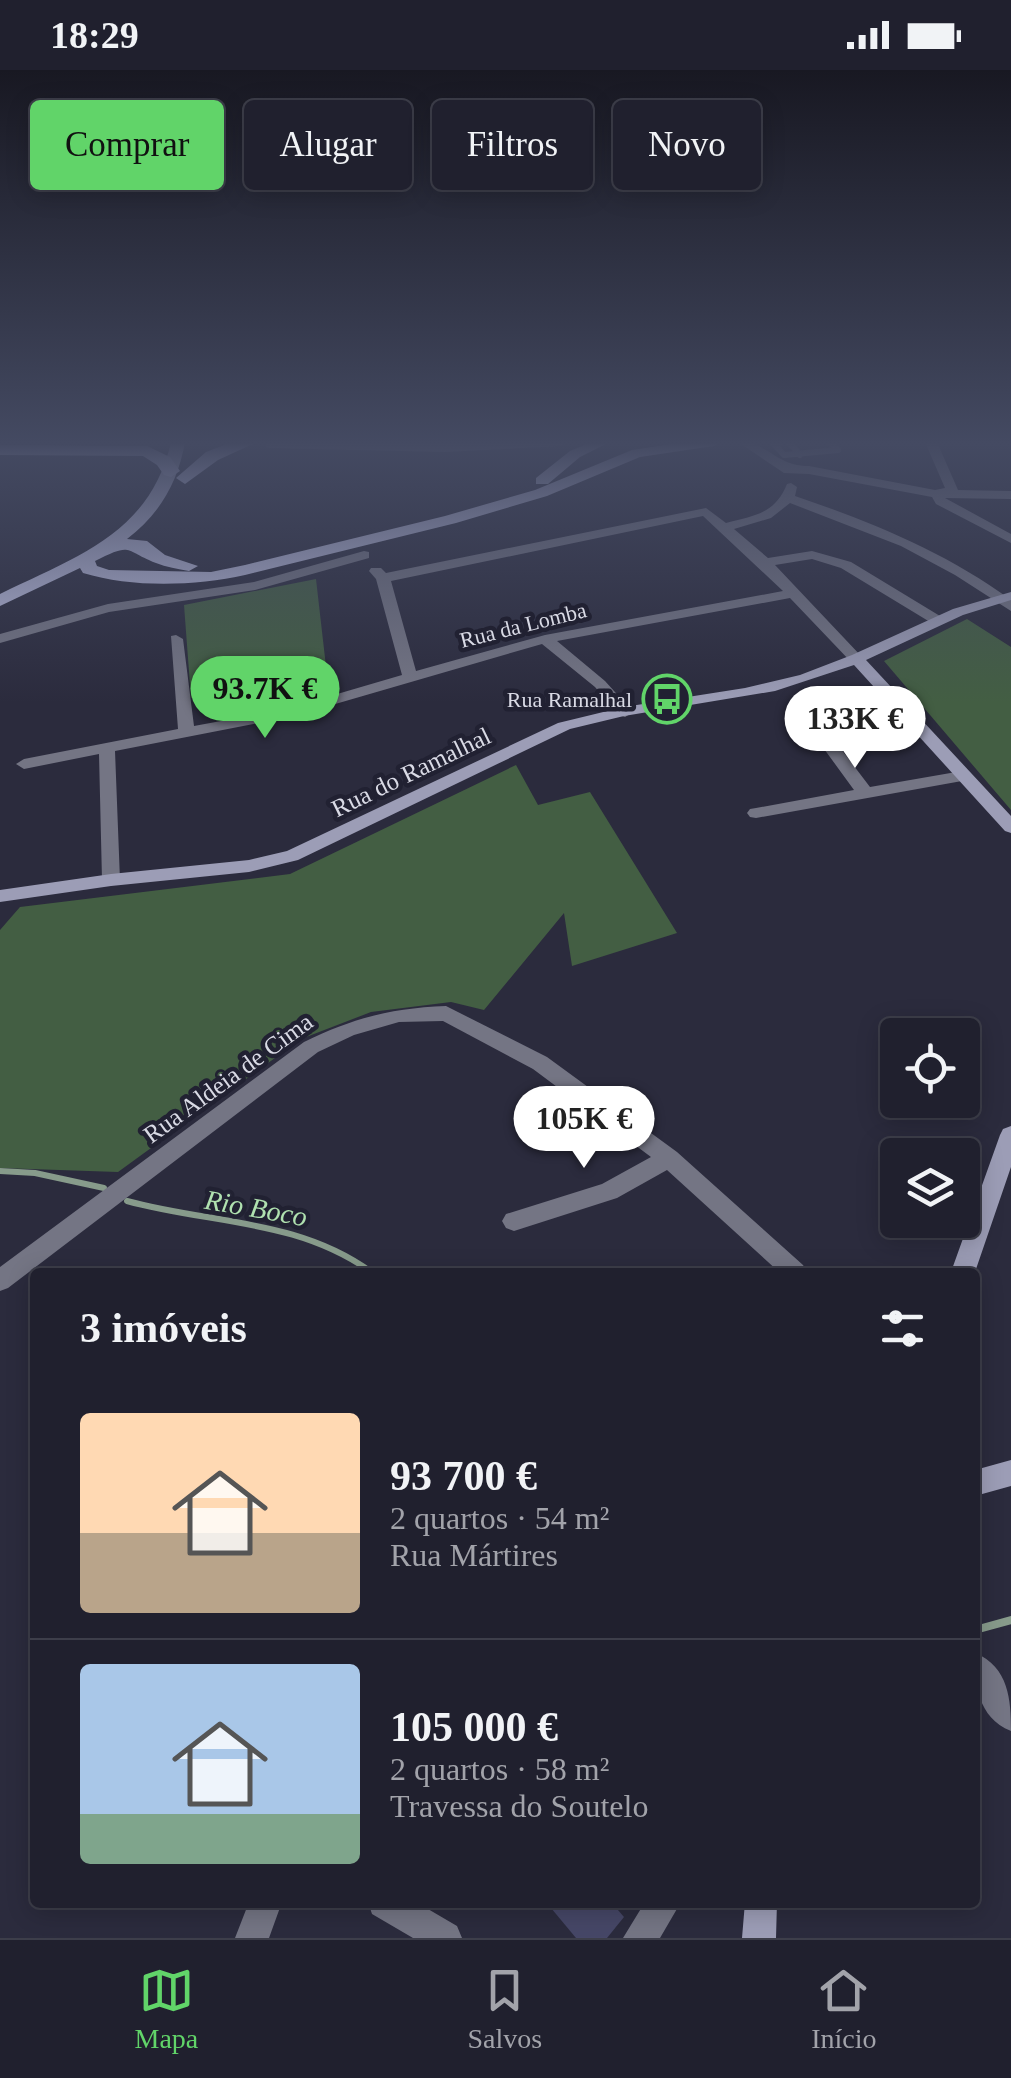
<!DOCTYPE html>
<html lang="pt">
<meta charset="utf-8">
<style>
body{margin:0;font-family:"Times New Roman",serif;background:#282836;color:#f1f3f6;height:100vh;display:flex;flex-direction:column;font-size:38px;white-space:nowrap}
*{box-sizing:border-box;margin:0}
p{font-size:32px;color:#a2a3aa}
.icon{flex:none;width:55px;height:55px;fill:none;stroke:currentColor;stroke-width:2;stroke-linecap:round;stroke-linejoin:round}
.map{position:relative;flex:1;overflow:hidden}
.details{position:absolute;left:30px;top:1198px;width:950px;height:640px;display:flex;flex-direction:column;background:#20202e;border-radius:10px;box-shadow:0 5px 25px #0003,0 0 0 2px #3d3e4a}
.details>*{flex:none}
.top-card{position:absolute;left:30px;top:30px;width:952px;height:90px;display:flex;gap:20px}
.buttons{position:absolute;left:880px;top:948px;display:grid;gap:20px}
.buttons a{display:grid;place-items:center;width:100px;height:100px;border-radius:10px;background:#20202e;box-shadow:0 5px 25px #0003,0 0 0 2px #3d3e4a;font-size:50px}
.price{position:absolute;translate:-50% -85px;padding:0 22px;border-radius:35px;background:#fff;color:#222;font-size:32px;line-height:65px;filter:drop-shadow(0 2px 5px #0008)}
.price::after{content:'';position:absolute;left:50%;top:60px;width:30px;height:22px;margin-left:-15px;background:inherit;clip-path:polygon(0 0,100% 0,50% 100%)}
.price.current{background:#61d469;color:#111}
ul{padding:0;list-style:none}
li{display:flex;align-items:center;gap:30px;height:250px;padding:0 50px}
li+li{border-top:2px solid #3d3e4a}
li span{display:grid;place-items:center;flex:none;width:280px;height:200px;border-radius:10px;color:#555}
li>.icon{margin-inline-start:auto}
span .icon{width:120px;height:120px;fill:#fffc;stroke-width:1}
li b{font-size:42px}
h2{display:flex;justify-content:space-between;align-items:center;height:120px;padding:0 50px;font-size:42px}
.chip{padding:0 35px;border-radius:10px;background:#20202e;box-shadow:0 5px 25px #0003,0 0 0 2px #3d3e4a;font-size:35px;line-height:90px}
.chip.current{background:#61d469;color:#111}
.status{display:flex;justify-content:space-between;align-items:center;height:70px;padding:0 50px;background:#20202e;direction:ltr}
.status svg{height:28px;fill:currentColor}
.menu{display:flex;justify-content:space-around;align-items:center;height:140px;border-top:2px solid #3d3e4a;background:#20202e;font-size:28px;color:#a2a3aa}
.menu a{display:grid;justify-items:center;gap:5px}
.menu .current{color:#61d469}
.map>svg:first-child{display:block}
</style>
<div class="status"><b>18:29</b><svg viewBox="0 0 49 12"><path d="M0 12V9h3v3zM5 12V6h3v6zM10 12V3h3v9zM15 12V0h3v12zM26 1h20v11H26zM47 4h2v5h-2z"/></svg></div>
<div class="map">
<svg width="1011" height="1868" viewBox="0 0 1011 1868">
<rect width="100%" height="100%" fill="#2b2b3d"/>
<path fill="#435e43" d="M 316,509 L 328,614 L 191,628 L 184,535 Z
M 967,549 L 1011,577 L 1011,740 L 884,591 Z
M 516,695 L 538,735 L 590,722 L 677,863 L 572,896 L 564,843 L 484,940 L 451,932 L 371,942 L 301,969 L 118,1102 L 0,1098 L 0,860 L 20,837 L 290,804 Z"/>
<g fill="none" stroke-linecap="round" stroke-linejoin="round">
<path stroke="#879b8b" stroke-width="6" d="M 0,1101 L 35,1103 L 104,1118
M 127,1131 C 211,1154 298,1149 371,1202"/>
<path stroke="#879b8b" stroke-width="8" d="M 975,1560 L 1011,1550"/>
</g>
<path fill="#464767" d="M 546,1832 L 611,1832 L 624,1847 L 607,1868 L 576,1868 Z"/>
<g fill="none" stroke-linecap="round" stroke-linejoin="round">
<path stroke="#747584" stroke-width="6" d="M 781,372 L 773,373 L 784,385 L 838,380 L 829,372
M 789,372 L 800,385"/>
<path fill="#747584" fill-rule="evenodd" d="M 266,372 L 568,372 L 562,376 L 445,382 L 270,378 L 266,377 Z
M 738,372 C 768,371 775,396 809,396 L 935,420 L 945,418 L 925,372 L 937,372 L 958,420 L 1011,421 L 1011,429 L 945,428 L 1011,464 L 1011,473 L 936,434 L 932,427 L 809,404 L 784,403 Z
M 791,413 L 797,417 L 795,426 C 872,452 945,482 1011,530 L 1011,541 L 955,505 L 901,476 L 790,433 L 771,448 L 734,459 L 768,488 L 812,481 L 851,492 L 940,546 L 940,552 L 930,552 L 841,498 L 812,489 L 775,495 L 862,587 L 862,593 L 852,593 L 790,528 L 557,571 L 605,611 L 633,642 L 625,647 L 619,645 L 595,617 L 542,574 L 294,646 L 115,681 L 120,810 L 111,816 L 102,810 L 99,684 L 24,699 L 16,694 L 24,689 L 178,659 L 171,566 L 176,565 L 183,569 L 194,656 L 286,639 L 402,605 L 376,509 L 369,501 L 371,498 L 381,498 L 386,503 L 706,438 L 726,453 C 755,445 775,444 787,414 ZM 703,446 L 783,521 L 545,565 L 416,601 L 391,511 Z
M 364,481 L 369,482 L 369,488 L 255,520 L 109,542 L 0,573 L 0,564 L 108,534 L 254,512 Z
M 819,656 L 825,658 L 870,717 L 962,701 L 970,706 L 962,711 L 756,748 L 750,747 L 747,743 L 750,739 L 756,738 L 854,720 L 811,661 Z
M 446,936 L 547,987 L 677,1082 L 803,1195 L 807,1202 L 779,1202 L 667,1100 L 617,1128 L 514,1161 L 506,1158 L 502,1151 L 506,1144 L 602,1114 L 651,1087 L 533,999 L 443,951 L 399,952 L 354,965 L 318,982 L 8,1218 L 0,1221 L 0,1197 L 304,972 C 353,948 392,938 446,936 Z
M 975,1583 C 1009,1597 1011,1630 1011,1661 C 977,1647 975,1614 975,1583 Z
M 249,1832 L 282,1832 L 269,1868 L 235,1868 Z
M 368,1832 L 416,1832 L 457,1856 L 462,1868 L 413,1868 L 372,1844 Z
M 645,1832 L 681,1832 L 660,1868 L 623,1868 Z"/>
<path fill="#9c9db6" fill-rule="evenodd" d="M 1011,522 L 1011,530 L 963,545 L 866,590 L 1011,746 L 1011,763 L 1005,761 L 854,595 L 775,621 L 624,646 L 570,659 L 298,790 L 249,802 L 111,816 L 0,832 L 0,820 L 111,804 L 249,790 L 287,781 L 558,653 L 624,637 L 745,618 L 800,605 L 852,585 L 953,539 Z
M 1011,1056 L 1011,1097 L 975,1202 L 951,1202 L 1000,1065 L 1003,1059 Z
M 1011,1390 L 1011,1416 L 975,1426 L 975,1400 Z
M 745,1832 L 777,1832 L 776,1868 L 742,1868 Z"/>
<path fill="#babcdc" fill-rule="evenodd" d="M 171,372 L 185,372 C 178,412 160,444 127,469 L 147,471 L 165,485 L 198,496 L 189,501 C 178,499 166,497 156,493 C 123,480 133,472 95,491 L 97,496 L 109,500 L 211,502 L 245,495 L 445,446 L 535,420 L 632,380 L 684,372 L 721,372 L 714,376 L 640,387 L 547,426 L 456,453 L 245,505 C 195,516 132,518 83,503 L 80,498 L 0,536 L 0,524 C 77,486 150,464 171,372 Z
M 591,372 L 610,372 L 580,387 L 548,414 L 536,414 L 536,408 L 570,381 Z"/>
<path fill="#d6d8ff" fill-rule="evenodd" d="M 232,372 L 257,372 L 218,390 L 185,414 L 176,408 L 206,382 Z
M 0,375 L 147,376 L 170,387 L 180,401 L 171,407 L 164,405 L 157,395 L 143,386 L 0,385 Z"/>
</g>
<linearGradient id="sky" x2="0" y2="1"><stop stop-color="#181822"/><stop offset="0.59" stop-color="#444a62"/><stop offset="1" stop-color="#444a62" stop-opacity="0"/></linearGradient>
<rect width="1011" height="633" fill="url(#sky)"/>
<defs>
<g id="bus-ring" transform="scale(2.5)"><circle r="9.5" fill="#212132" stroke="#61d469" stroke-width="1.5"/><path d="M-5-6H5V4H4V6H2V4H-2V6H-4V4H-5ZM-3.5-4V0h7V-4ZM-3.5 1.2v1.5H-2V1.2ZM2 1.2v1.5H3.5V1.2Z" fill="#61d469"/></g>
</defs>
<g fill-rule="evenodd">
<use href="#bus-ring" x="667" y="629"/>
</g>
<g text-anchor="middle" dominant-baseline="central" stroke-width="9" stroke-linejoin="round" paint-order="stroke">
<g font-size="22" fill="#d9dae5" stroke="#212132">
<text transform="translate(523 555) rotate(-14)">Rua da Lomba</text>
</g>
<g font-size="22" fill="#d9dae5" stroke="#212132" text-anchor="end">
<text x="632" y="629">Rua Ramalhal</text>
</g>
<g font-size="25" fill="#d9dae5" stroke="#212132">
<text transform="translate(411 702) rotate(-26)">Rua do Ramalhal</text>
<text transform="translate(228 1008) rotate(-36)">Rua Aldeia de Cima</text>
</g>
<g font-size="28" font-style="italic" fill="#b0e1b0" stroke="#212132">
<text transform="translate(256 1138) rotate(10)">Rio Boco</text>
</g>
</g>
</svg>
<div class="buttons">
<a><svg class="icon" aria-label="locate" viewBox="0 0 24 24"><circle cx="12" cy="12" r="6"/><path d="M12 2v4M12 18v4M2 12h4M18 12h4"/></svg></a>
<a><svg class="icon" aria-label="layers" viewBox="0 0 24 24"><path d="M12 4l9 5-9 5-9-5zM3 14l9 5 9-5"/></svg></a>
</div>
<b class="price current" style="left:265px;top:671px">93.7K €</b>
<b class="price" style="left:855px;top:701px">133K €</b>
<b class="price" style="left:584px;top:1101px">105K €</b>
<div class="top-card">
<a class="chip current">Comprar</a>
<a class="chip">Alugar</a>
<a class="chip">Filtros</a>
<a class="chip">Novo</a>
</div>
<section class="details">
<h2>3 imóveis<svg class="icon" aria-label="filters" viewBox="0 0 24 24"><path d="M4 7h16M4 17h16"/><circle cx="9" cy="7" r="2"/><circle cx="15" cy="17" r="2"/></svg></h2>
<ul>
<li><span style="background:linear-gradient(#ffd9b3 60%,#b9a48a 0)"><svg class="icon" aria-label="home" viewBox="0 0 24 24"><path d="M3 11l9-7 9 7M6 9v11h12V9"/></svg></span><div><b>93 700 €</b><p>2 quartos · 54 m²</p><p>Rua Mártires</p></div></li>
<li><span style="background:linear-gradient(#a9c7e8 75%,#7fa58c 0)"><svg class="icon" aria-label="home" viewBox="0 0 24 24"><path d="M3 11l9-7 9 7M6 9v11h12V9"/></svg></span><div><b>105 000 €</b><p>2 quartos · 58 m²</p><p>Travessa do Soutelo</p></div></li>
</ul>
</section>
</div>
<nav class="menu">
<a class="current"><svg class="icon" aria-label="map" viewBox="0 0 24 24"><path d="M3 6l6-2 6 2 6-2v14l-6 2-6-2-6 2zM9 4v14M15 6v14"/></svg>Mapa</a>
<a><svg class="icon" aria-label="saved" viewBox="0 0 24 24"><path d="M7 4h10v16l-5-4-5 4z"/></svg>Salvos</a>
<a><svg class="icon" aria-label="home" viewBox="0 0 24 24"><path d="M3 11l9-7 9 7M6 9v11h12V9"/></svg>Início</a>
</nav>
